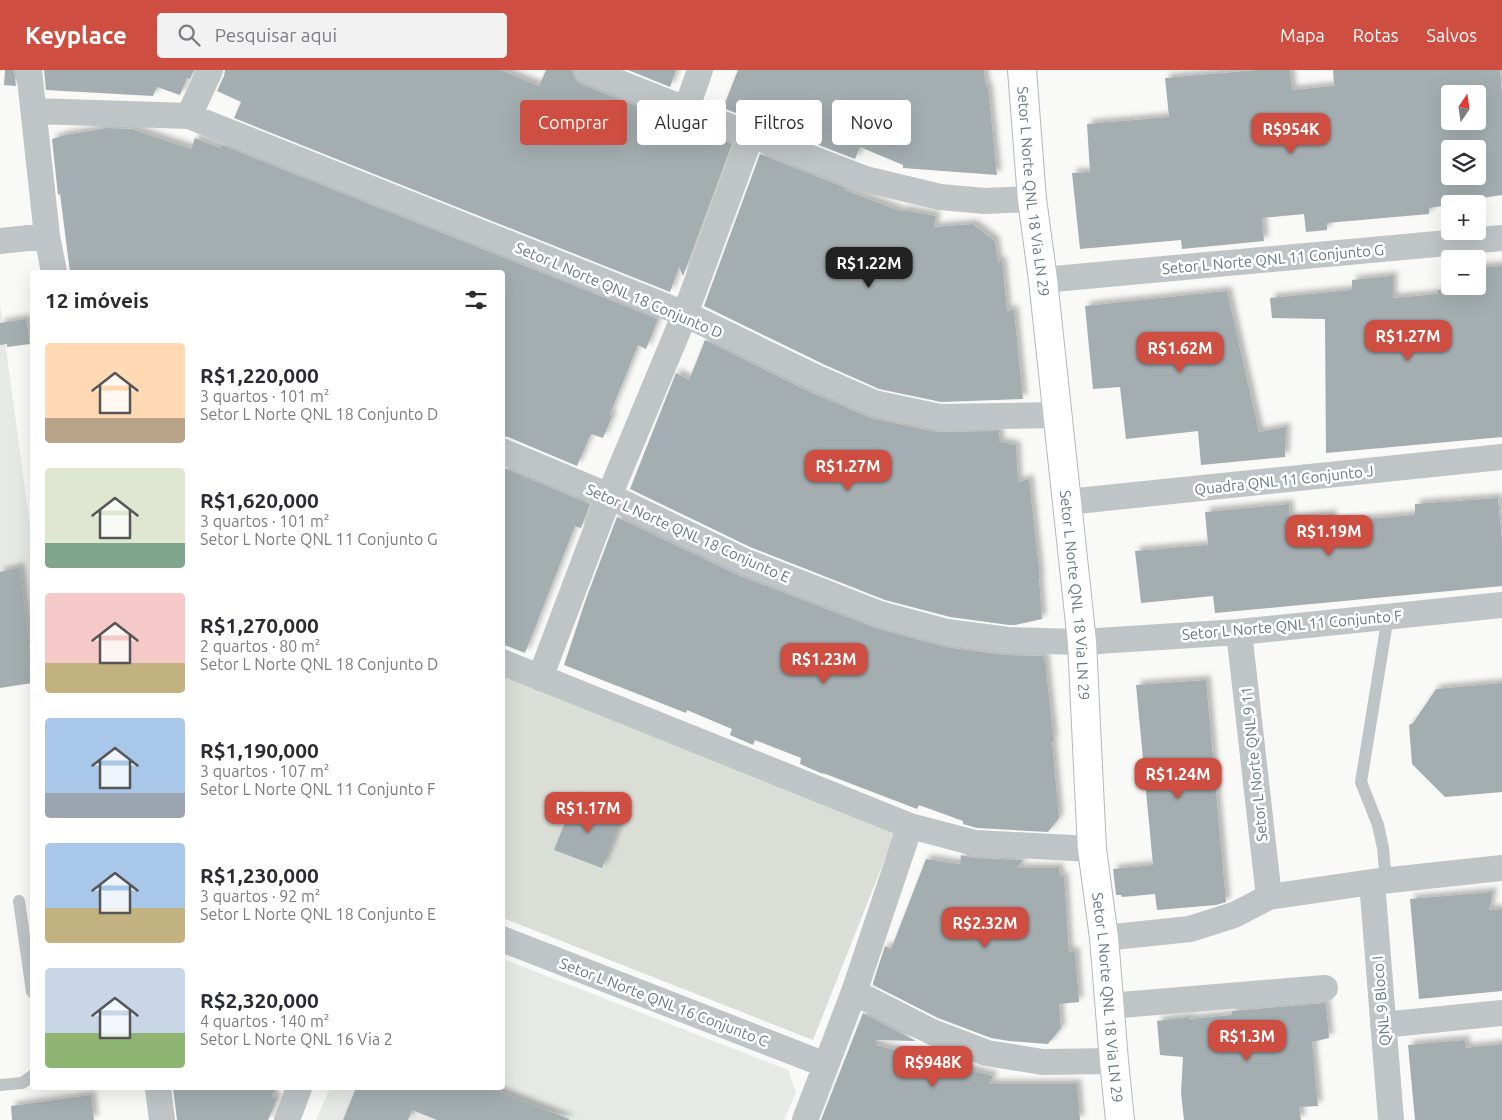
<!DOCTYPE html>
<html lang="pt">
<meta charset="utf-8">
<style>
body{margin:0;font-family:Ubuntu,sans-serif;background:#f2f2f3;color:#2b2b33;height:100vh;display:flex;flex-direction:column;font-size:19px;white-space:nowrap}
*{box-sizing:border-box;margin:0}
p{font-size:16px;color:#7c7c81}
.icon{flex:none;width:28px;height:28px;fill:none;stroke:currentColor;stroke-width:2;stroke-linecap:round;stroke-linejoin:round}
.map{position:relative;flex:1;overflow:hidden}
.drawer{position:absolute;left:30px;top:200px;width:475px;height:820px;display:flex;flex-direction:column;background:#fff;border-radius:5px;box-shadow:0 5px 20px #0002}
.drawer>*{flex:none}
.hud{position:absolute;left:520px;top:30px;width:475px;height:45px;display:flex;gap:10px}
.needle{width:32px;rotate:13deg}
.fabs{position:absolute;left:1441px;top:15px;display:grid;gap:10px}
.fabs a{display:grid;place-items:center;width:45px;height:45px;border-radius:5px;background:#fff;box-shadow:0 5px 20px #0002;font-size:25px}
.price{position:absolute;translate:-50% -42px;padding:0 11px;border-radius:10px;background:#cf4e42;color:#fff;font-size:16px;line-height:32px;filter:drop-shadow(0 1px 2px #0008)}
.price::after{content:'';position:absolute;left:50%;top:30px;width:15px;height:11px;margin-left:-8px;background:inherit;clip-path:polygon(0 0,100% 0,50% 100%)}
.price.on{background:#222;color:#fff}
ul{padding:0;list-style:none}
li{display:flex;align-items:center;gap:15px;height:125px;padding:0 15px}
li span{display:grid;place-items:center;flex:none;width:140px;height:100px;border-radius:5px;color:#555}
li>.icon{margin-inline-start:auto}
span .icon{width:60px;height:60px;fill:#fffc;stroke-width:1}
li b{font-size:21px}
h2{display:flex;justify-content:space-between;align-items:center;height:60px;padding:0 15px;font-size:21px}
.pill{padding:0 18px;border-radius:5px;background:#fff;box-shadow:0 5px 20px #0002;font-size:18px;line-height:45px}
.pill.on{background:#cf4e42;color:#fff}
header{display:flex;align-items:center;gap:30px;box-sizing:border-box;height:70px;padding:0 25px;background:#cf4e42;color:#fff}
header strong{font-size:24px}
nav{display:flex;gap:28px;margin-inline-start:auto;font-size:18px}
.search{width:350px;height:45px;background:#f2f2f3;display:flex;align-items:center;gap:12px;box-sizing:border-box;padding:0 18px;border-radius:5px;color:#7c7c81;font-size:19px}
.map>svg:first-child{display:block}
</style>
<header>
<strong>Keyplace</strong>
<div class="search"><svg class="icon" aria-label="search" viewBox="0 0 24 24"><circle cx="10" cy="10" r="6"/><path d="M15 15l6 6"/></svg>Pesquisar aqui</div>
<nav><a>Mapa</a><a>Rotas</a><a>Salvos</a></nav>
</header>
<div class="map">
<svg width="1502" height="1050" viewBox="0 0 1502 1050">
<defs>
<filter id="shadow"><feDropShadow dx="4.5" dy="-4.5" stdDeviation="2.5" flood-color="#0004"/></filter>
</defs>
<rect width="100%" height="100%" fill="#f9f9f7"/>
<path fill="#e7e9e7" d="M 0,234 L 32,471 L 32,611 L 0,614 Z
M 503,889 L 788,1000 L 796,1022 L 784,1050 L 316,1050 L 330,1018 L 502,1018 Z"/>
<path fill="#daded7" d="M 502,600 L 898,756 L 813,970 L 503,848 Z"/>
<path fill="#a4aeb1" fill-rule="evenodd" filter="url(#shadow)" d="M 5,0 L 14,0 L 16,16 L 4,15 Z
M 44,0 L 194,0 L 190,9 L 187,8 L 180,25 L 157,17 L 153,26 L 46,20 Z
M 225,0 L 501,0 L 539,16 L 546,0 L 572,0 L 575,9 L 581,14 L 659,45 L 658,46 L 662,47 L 661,49 L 706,67 L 708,64 L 732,74 L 683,206 L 679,197 L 670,222 L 234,48 L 241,32 L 217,21 L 224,6 Z
M 628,0 L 676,0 L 670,17 Z
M 738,0 L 984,0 L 986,17 L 988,17 L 997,105 L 903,98 L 903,95 L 860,77 L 855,89 L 723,38 Z
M 1257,0 L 1290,0 L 1292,20 L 1334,16 L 1333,0 L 1500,0 L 1502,25 L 1502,125 L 1481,128 L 1482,131 L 1450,134 L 1450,135 L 1429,138 L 1429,144 L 1327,153 L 1327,160 L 1306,162 L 1304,144 L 1262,148 L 1264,171 L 1182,179 L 1181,170 L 1080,179 L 1072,103 L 1090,102 L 1087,54 L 1169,47 L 1165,8 ZM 1450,24 L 1478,24 L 1478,51 L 1450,51 ZM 1450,79 L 1478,79 L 1478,106 L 1450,106 Z
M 107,58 L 132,59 L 191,79 L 195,68 L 220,78 L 222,75 L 658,249 L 646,279 L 638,275 L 610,344 L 612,346 L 603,368 L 591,364 L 577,396 L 508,367 L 502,366 L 502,202 L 70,202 L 60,124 L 58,125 L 52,69 L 65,65 Z
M 760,84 L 846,118 L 845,120 L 903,142 L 903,140 L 936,146 L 934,157 L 973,154 L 995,171 L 998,192 L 1002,191 L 1007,241 L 1014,240 L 1023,329 L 941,332 L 879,319 L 823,294 L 704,236 Z
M 1502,196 L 1502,367 L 1326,383 L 1325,249 L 1272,248 L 1270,228 L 1352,220 L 1352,210 L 1393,206 L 1393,228 L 1438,224 L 1437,220 L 1478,217 L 1478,198 Z
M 1227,221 L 1259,362 L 1286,357 L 1285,387 L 1201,395 L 1198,361 L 1126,369 L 1120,317 L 1093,319 L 1085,236 Z
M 26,249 L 30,274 L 7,277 L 7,274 L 0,275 L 0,253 Z
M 705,270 L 810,322 L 871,348 L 937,362 L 999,361 L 1000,373 L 1008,373 L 1009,375 L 1016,375 L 1018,412 L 1029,409 L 1040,508 L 1039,508 L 1042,549 L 1015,555 L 1009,555 L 950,547 L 885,530 L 750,477 L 630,419 L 676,303 L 689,310 Z
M 502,397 L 590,434 L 581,458 L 575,456 L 525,583 L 502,574 Z
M 1498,428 L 1502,471 L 1502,516 L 1215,543 L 1213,526 L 1141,533 L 1135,481 L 1208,475 L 1205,442 L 1289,434 L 1290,448 L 1332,444 L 1332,452 L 1415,445 L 1415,434 Z
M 617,447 L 738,505 L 876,558 L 945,577 L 1006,585 L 1042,586 L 1045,589 L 1051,645 L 1054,671 L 1052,671 L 1059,748 L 1048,762 L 977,758 L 963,754 L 963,751 L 919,735 L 917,739 L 823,703 L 823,704 L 800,694 L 801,688 L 755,670 L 753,675 L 730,665 L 732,659 L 687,640 L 686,643 L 564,595 L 586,529 Z
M 20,497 L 32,598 L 32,613 L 0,618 L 0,502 Z
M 1206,610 L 1226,832 L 1216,835 L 1157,840 L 1155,824 L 1122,827 L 1121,825 L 1116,825 L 1113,799 L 1153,795 L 1136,615 Z
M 1502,613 L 1502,722 L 1445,727 L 1412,694 L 1409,655 L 1413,653 L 1436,619 Z
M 574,730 L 622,749 L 602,798 L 554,780 Z
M 961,785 L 974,788 L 1023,790 L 1017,798 L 1059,798 L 1060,807 L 1064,807 L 1069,882 L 1075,881 L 1079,932 L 1059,934 L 1061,958 L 1048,974 L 1009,971 L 991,968 L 938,948 L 873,915 L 873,913 L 885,876 L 891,879 L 926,789 L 960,794 Z
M 1493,822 L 1489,840 L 1502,839 L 1502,921 L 1419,929 L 1410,829 Z
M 1324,933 L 1326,934 L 1329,968 L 1312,972 L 1318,1036 L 1299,1037 L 1301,1050 L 1184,1050 L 1181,1023 L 1183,987 L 1160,985 L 1157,951 L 1189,947 L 1189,949 L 1232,945 L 1232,941 Z
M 863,943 L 916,971 L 876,970 L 876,975 L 993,1006 L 989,1014 L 1077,1014 L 1080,1050 L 821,1050 Z
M 1465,970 L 1466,978 L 1502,974 L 1502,1050 L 1415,1050 L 1408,975 Z
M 173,1018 L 275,1018 L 272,1026 L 277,1029 L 268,1050 L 177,1050 Z
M 356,1018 L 491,1018 L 569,1049 L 569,1050 L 437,1050 L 412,1040 L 408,1050 L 343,1050 Z
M 91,1025 L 94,1050 L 12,1050 L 11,1036 Z"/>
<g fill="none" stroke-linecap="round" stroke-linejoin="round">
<g stroke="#b1b8bb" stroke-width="30">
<g id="secondary">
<path id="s1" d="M 1022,0 L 1032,129 L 1043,210 L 1082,572 L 1092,779 L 1104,868 L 1114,991 L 1120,1050"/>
</g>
</g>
<path stroke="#bfc4c6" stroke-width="12" d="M 1386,810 L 1383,778 L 1378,755 L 1361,712 L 1388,546
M 19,831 L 32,922
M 0,1015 L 22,1013 L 32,1006"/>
<path stroke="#bfc4c6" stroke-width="26" d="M 29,0 L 47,166 L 54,202
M 587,0 L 751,65 L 865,109 L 940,127 L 985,131 L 1032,129
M 686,40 L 700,0
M 34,41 L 189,46 L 685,244 L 817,308 L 874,333 L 940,347 L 1057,345
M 189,46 L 210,0
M 0,171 L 47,166
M 1043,210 L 1502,168
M 502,381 L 609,426 L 744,491 L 880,544 L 947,562 L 1008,570 L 1082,572 L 1239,562 L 1502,535
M 1067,432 L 1502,387
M 1239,562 L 1269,827
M 502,592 L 910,756 L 975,773 L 1092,779
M 540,608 L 609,426 L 685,244 L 751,65
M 1372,812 L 1391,1050
M 1104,868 L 1190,859 L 1234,845 L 1269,827 L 1372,812 L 1502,798
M 502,869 L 826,995
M 854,922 L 932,962 L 987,983 L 1043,992 L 1114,991
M 1109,936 L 1325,918
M 1383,955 L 1502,943
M 158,1018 L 162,1050
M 287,1050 L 299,1018
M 805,1050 L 854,922 L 910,756"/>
<use href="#secondary" stroke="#fff" stroke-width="28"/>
</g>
<g text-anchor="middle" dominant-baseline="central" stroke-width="5" stroke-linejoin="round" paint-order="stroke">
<g font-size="15" fill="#67787e" stroke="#fff">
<text stroke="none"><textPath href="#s1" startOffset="122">Setor L Norte QNL 18 Via LN 29</textPath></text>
<text transform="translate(1273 189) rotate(-5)">Setor L Norte QNL 11 Conjunto G</text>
<text transform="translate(619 220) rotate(23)">Setor L Norte QNL 18 Conjunto D</text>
<text transform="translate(1284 410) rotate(-6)">Quadra QNL 11 Conjunto J</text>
<text transform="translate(688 463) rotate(24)">Setor L Norte QNL 18 Conjunto E</text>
<text stroke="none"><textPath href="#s1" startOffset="528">Setor L Norte QNL 18 Via LN 29</textPath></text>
<text transform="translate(1292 555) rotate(-5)">Setor L Norte QNL 11 Conjunto F</text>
<text transform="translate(1254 694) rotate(-96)">Setor L Norte QNL 9 11</text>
<text stroke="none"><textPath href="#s1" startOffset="932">Setor L Norte QNL 18 Via LN 29</textPath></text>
<text transform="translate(1381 931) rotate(-95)">QNL 9 Bloco I</text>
<text transform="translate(664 932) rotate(21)">Setor L Norte QNL 16 Conjunto C</text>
</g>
</g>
</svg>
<div class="fabs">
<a><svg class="needle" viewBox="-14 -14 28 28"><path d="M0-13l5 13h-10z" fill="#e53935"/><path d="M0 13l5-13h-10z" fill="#7c7c81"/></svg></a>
<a><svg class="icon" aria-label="layers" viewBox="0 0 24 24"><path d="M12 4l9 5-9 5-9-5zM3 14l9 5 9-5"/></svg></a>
<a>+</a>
<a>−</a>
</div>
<b class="price" style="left:1291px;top:85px">R$954K</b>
<b class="price on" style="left:869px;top:219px">R$1.22M</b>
<b class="price" style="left:1408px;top:292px">R$1.27M</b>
<b class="price" style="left:1180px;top:304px">R$1.62M</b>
<b class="price" style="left:848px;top:422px">R$1.27M</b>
<b class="price" style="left:1329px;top:487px">R$1.19M</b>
<b class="price" style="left:824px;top:615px">R$1.23M</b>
<b class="price" style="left:1178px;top:730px">R$1.24M</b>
<b class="price" style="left:588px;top:764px">R$1.17M</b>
<b class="price" style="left:985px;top:879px">R$2.32M</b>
<b class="price" style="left:1247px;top:992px">R$1.3M</b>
<b class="price" style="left:933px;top:1018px">R$948K</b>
<div class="hud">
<a class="pill on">Comprar</a>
<a class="pill">Alugar</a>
<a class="pill">Filtros</a>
<a class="pill">Novo</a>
</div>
<section class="drawer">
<h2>12 imóveis<svg class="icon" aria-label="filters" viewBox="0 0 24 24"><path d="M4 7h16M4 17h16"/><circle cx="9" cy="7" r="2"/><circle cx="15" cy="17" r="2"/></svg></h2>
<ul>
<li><span style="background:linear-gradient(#ffd9b3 75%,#b9a48a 0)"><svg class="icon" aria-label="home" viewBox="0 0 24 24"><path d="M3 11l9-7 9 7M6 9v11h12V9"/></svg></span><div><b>R$1,220,000</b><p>3 quartos · 101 m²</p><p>Setor L Norte QNL 18 Conjunto D</p></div></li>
<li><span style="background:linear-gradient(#dfe7d0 75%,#7fa58c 0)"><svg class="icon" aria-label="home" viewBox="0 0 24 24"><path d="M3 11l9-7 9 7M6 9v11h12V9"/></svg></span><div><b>R$1,620,000</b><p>3 quartos · 101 m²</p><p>Setor L Norte QNL 11 Conjunto G</p></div></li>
<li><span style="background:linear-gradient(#f6c9c9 70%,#c2b280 0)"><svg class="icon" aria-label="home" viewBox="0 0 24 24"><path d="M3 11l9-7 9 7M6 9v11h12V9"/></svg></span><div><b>R$1,270,000</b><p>2 quartos · 80 m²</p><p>Setor L Norte QNL 18 Conjunto D</p></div></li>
<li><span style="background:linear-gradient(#a9c7e8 75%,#9aa5b1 0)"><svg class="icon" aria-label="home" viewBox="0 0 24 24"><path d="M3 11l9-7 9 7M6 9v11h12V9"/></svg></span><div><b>R$1,190,000</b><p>3 quartos · 107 m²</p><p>Setor L Norte QNL 11 Conjunto F</p></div></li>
<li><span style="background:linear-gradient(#a9c7e8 65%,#c2b280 0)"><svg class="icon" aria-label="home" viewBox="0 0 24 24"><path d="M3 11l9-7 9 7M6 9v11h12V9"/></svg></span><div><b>R$1,230,000</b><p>3 quartos · 92 m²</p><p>Setor L Norte QNL 18 Conjunto E</p></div></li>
<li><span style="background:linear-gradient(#c9d6e8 65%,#8fb573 0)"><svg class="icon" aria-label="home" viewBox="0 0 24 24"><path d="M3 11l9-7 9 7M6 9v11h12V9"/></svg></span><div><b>R$2,320,000</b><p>4 quartos · 140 m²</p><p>Setor L Norte QNL 16 Via 2</p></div></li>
</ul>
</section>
</div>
